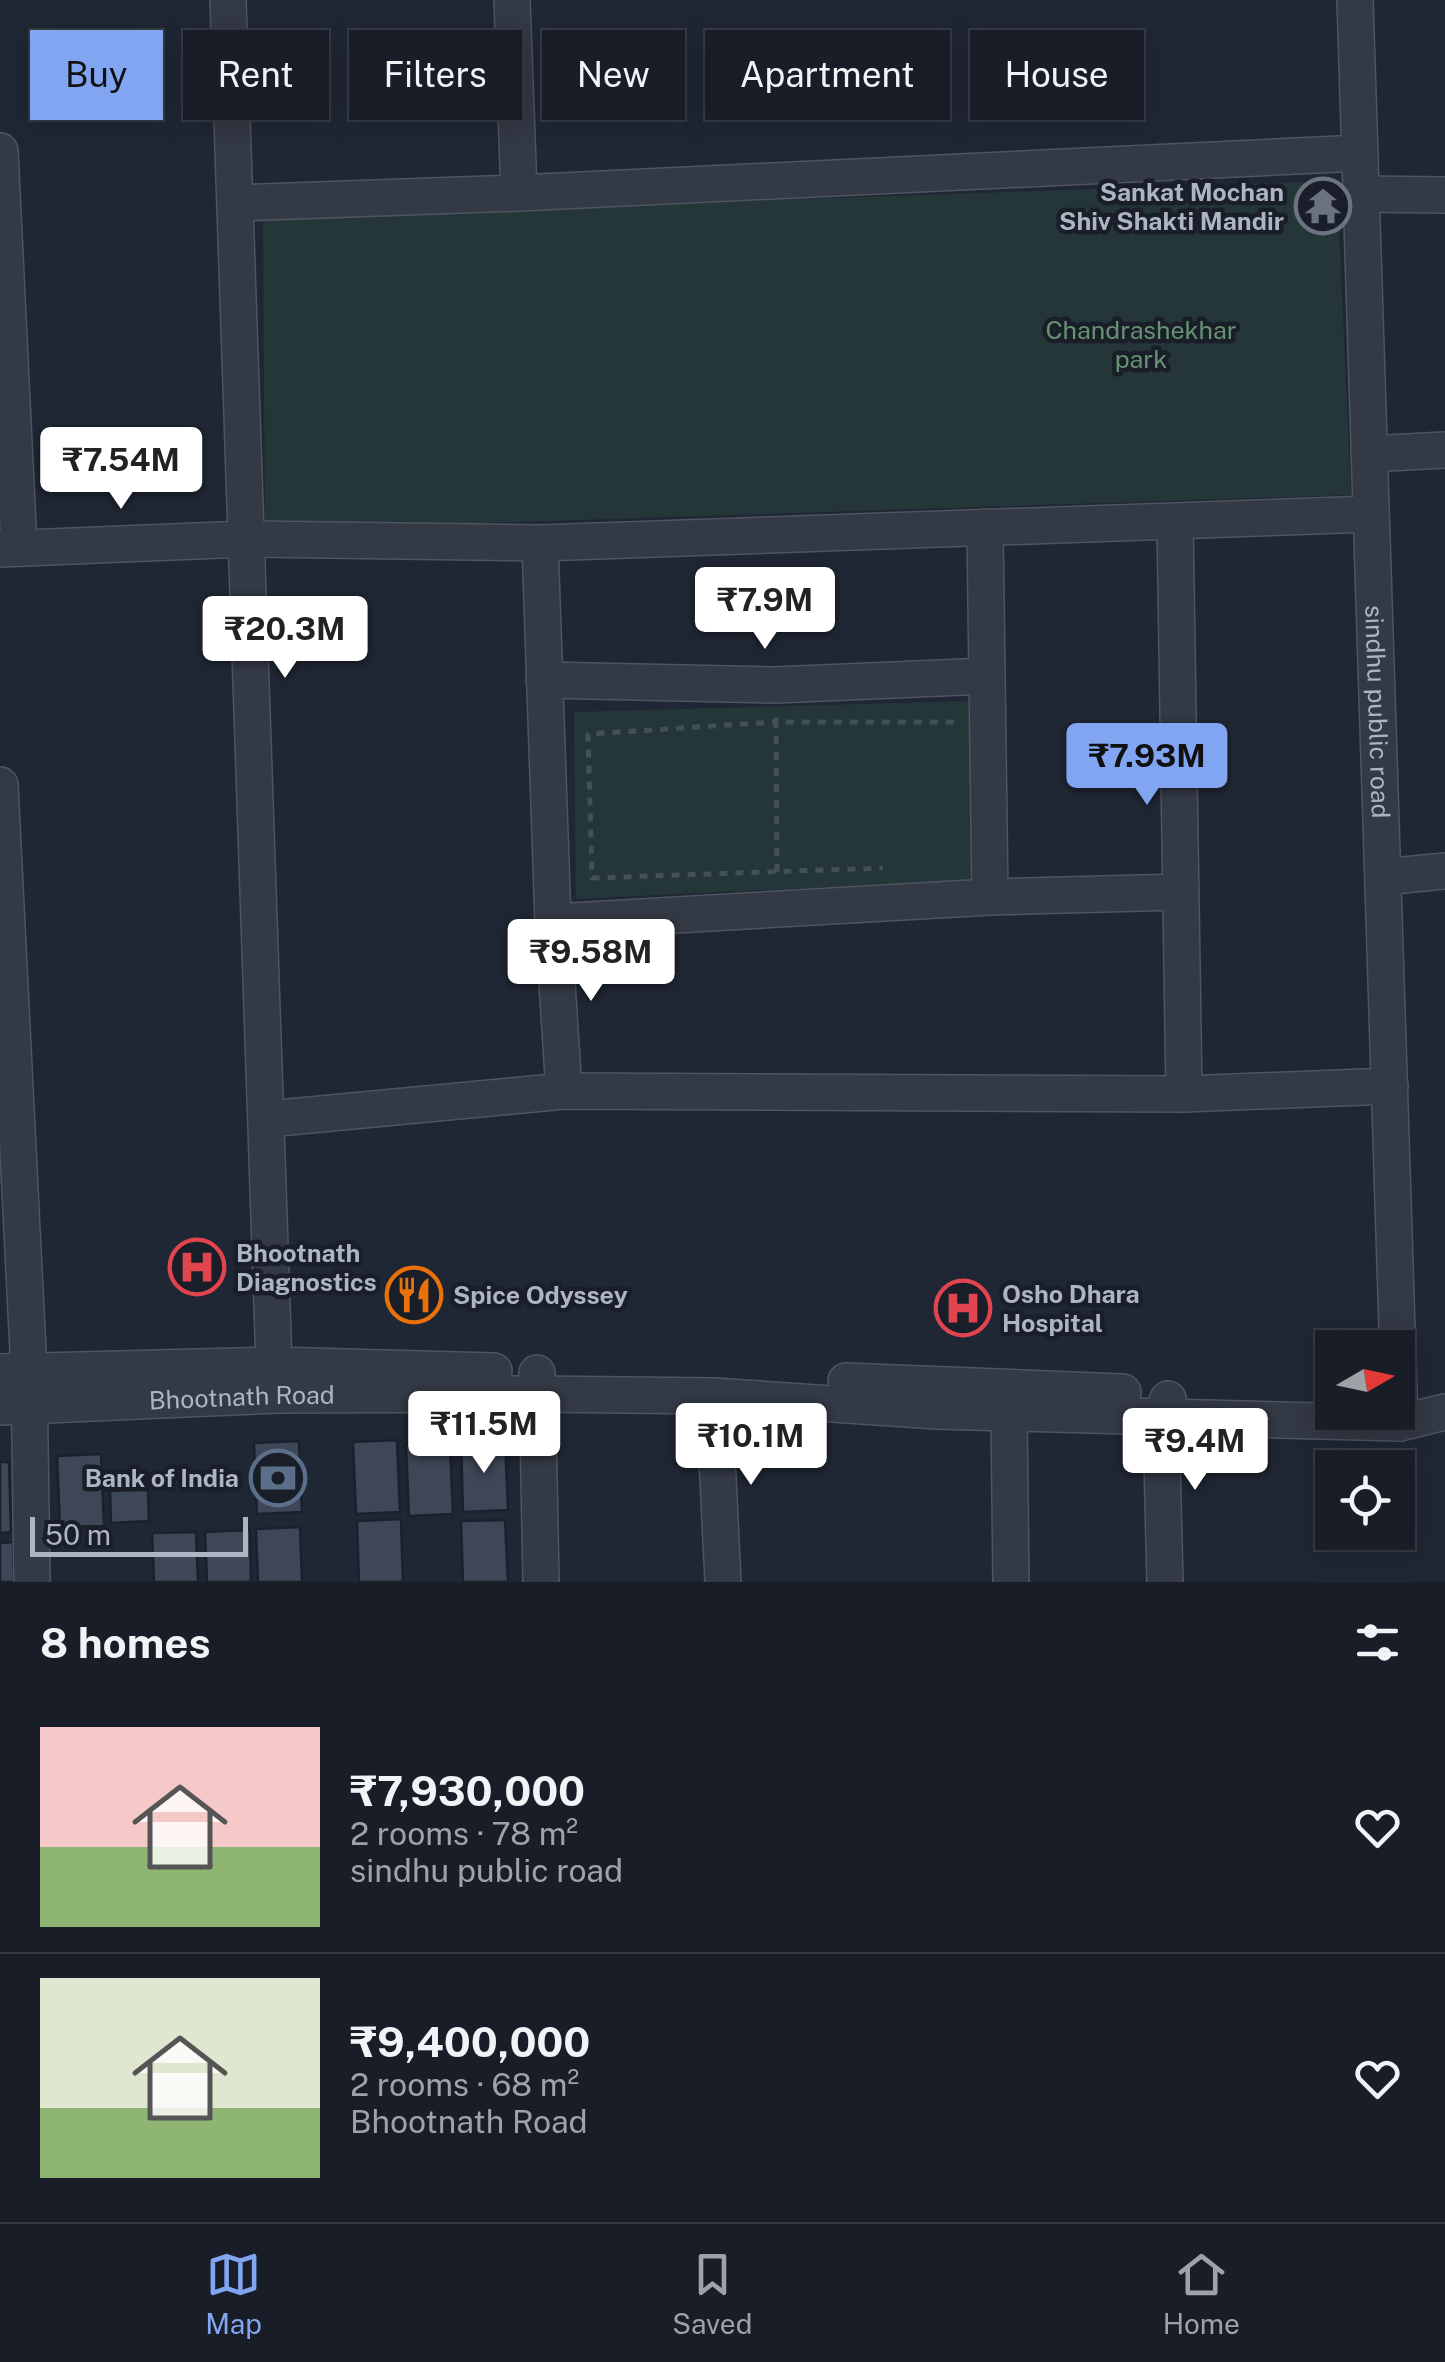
<!DOCTYPE html>
<meta charset="utf-8">
<style>
body{margin:0;font-family:"Public Sans",sans-serif;background:#21262f;color:#f1f3f6;height:100vh;display:flex;flex-direction:column;font-size:38px;white-space:nowrap}
*{box-sizing:border-box;margin:0}
p{font-size:32px;color:#9fa2a7}
.icon{flex:none;width:55px;height:55px;fill:none;stroke:currentColor;stroke-width:2;stroke-linecap:round;stroke-linejoin:round}
.map{position:relative;height:1582px;overflow:hidden}
.drawer{display:flex;flex-direction:column;background:#181d27;flex:1}
.drawer>*{flex:none}
.top-card{position:absolute;left:30px;top:30px;width:1385px;height:90px;display:flex;gap:20px}
.needle{width:65px;rotate:81deg}
.fabs{position:absolute;left:1315px;top:1330px;display:grid;gap:20px}
.fabs a{display:grid;place-items:center;width:100px;height:100px;border-radius:0px;background:#181d27;box-shadow:0 5px 25px #0003,0 0 0 2px #363b44;font-size:50px}
.scale{position:absolute;left:30px;bottom:25px;width:218px;box-sizing:border-box;padding-left:10px;border:5px solid #adb4c2;border-top:0;font-size:28px;line-height:35px;white-space:nowrap;color:#adb4c2;-webkit-text-stroke:8px #191e29;paint-order:stroke}
.price{position:absolute;translate:-50% -85px;padding:0 22px;border-radius:10px;background:#fff;color:#222;font-size:32px;line-height:65px;filter:drop-shadow(0 2px 5px #0008)}
.price::after{content:'';position:absolute;left:50%;top:60px;width:30px;height:22px;margin-left:-15px;background:inherit;clip-path:polygon(0 0,100% 0,50% 100%)}
.price.selected{background:#82a5f2;color:#111}
ul{padding:0;list-style:none}
li{display:flex;align-items:center;gap:30px;height:250px;padding:0 40px}
li+li{border-top:2px solid #363b44}
li span{display:grid;place-items:center;flex:none;width:280px;height:200px;border-radius:0px;color:#555}
li>.icon{margin-inline-start:auto}
span .icon{width:120px;height:120px;fill:#fffc;stroke-width:1}
li b{font-size:42px}
h2{display:flex;justify-content:space-between;align-items:center;height:120px;padding:0 40px;font-size:42px}
.chip{padding:0 35px;border-radius:0px;background:#181d27;box-shadow:0 5px 25px #0003,0 0 0 2px #363b44;font-size:35px;line-height:90px}
.chip.selected{background:#82a5f2;color:#111}
.dock{display:flex;justify-content:space-around;align-items:center;height:140px;border-top:2px solid #363b44;background:#181d27;font-size:28px;color:#9fa2a7}
.dock a{display:grid;justify-items:center;gap:5px}
.dock .selected{color:#82a5f2}
.map>svg:first-child{display:block}
</style>
<div class="map">
<svg width="1445" height="1582" viewBox="0 0 1445 1582">
<rect width="100%" height="100%" fill="#202734"/>
<path fill="#253638" d="M 1337,181 L 1351,495 L 265,530 L 263,217 Z
M 970,701 L 975,880 L 576,899 L 574,712 Z"/>
<path fill="#3e4757" stroke="#1b202c" stroke-width="2.5" d="M 505,1439 L 508,1510 L 463,1512 L 461,1441 Z
M 397,1440 L 400,1512 L 356,1514 L 353,1442 Z
M 299,1441 L 302,1512 L 257,1514 L 254,1443 Z
M 450,1442 L 453,1514 L 409,1516 L 406,1444 Z
M 101,1454 L 104,1526 L 60,1527 L 57,1456 Z
M 0,1462 L 9,1462 L 11,1532 L 0,1533 Z
M 148,1489 L 149,1521 L 111,1523 L 110,1491 Z
M 401,1519 L 403,1582 L 359,1582 L 357,1521 Z
M 505,1520 L 508,1582 L 463,1582 L 461,1521 Z
M 300,1527 L 302,1582 L 258,1582 L 256,1529 Z
M 250,1530 L 251,1582 L 207,1582 L 205,1532 Z
M 196,1532 L 198,1582 L 154,1582 L 152,1533 Z
M 13,1542 L 14,1582 L 0,1582 L 0,1543 Z"/>
<g fill="none" stroke-linecap="round" stroke-linejoin="round">
<g stroke="#4e5460" stroke-width="38">
<g id="minor">
<path d="M 228,0 L 274,1365 L 278,1395"/>
<path d="M 512,0 L 519,193"/>
<path id="s1" d="M 1355,0 L 1400,1423"/>
<path d="M 0,151 L 19,548"/>
<path d="M 1361,194 L 1445,195"/>
<path d="M 236,203 L 519,193 L 1360,153"/>
<path d="M 1369,454 L 1445,450"/>
<path d="M 1175,521 L 1184,1094"/>
<path d="M 540,543 L 553,922 L 990,897 L 985,527"/>
<path d="M 0,549 L 245,539 L 540,543 L 1371,514"/>
<path d="M 544,680 L 775,685 L 987,676"/>
<path d="M 0,785 L 29,1372 L 32,1582"/>
<path d="M 1383,877 L 1445,871"/>
<path d="M 990,897 L 1181,892"/>
<path d="M 553,922 L 564,1091"/>
<path d="M 268,1119 L 564,1091 L 1184,1094 L 1390,1086"/>
<path d="M 0,1372 L 274,1365 L 494,1371"/>
<path d="M 537,1373 L 541,1582"/>
<path d="M 846,1381 L 1123,1392"/>
<path d="M 714,1396 L 723,1582"/>
<path id="s2" d="M 0,1407 L 278,1395 L 537,1394 L 714,1396 L 936,1411 L 1400,1423 L 1445,1412"/>
<path d="M 1009,1413 L 1011,1582"/>
<path d="M 1165,1582 L 1161,1418 L 1168,1399"/>
</g>
</g>
<path stroke="#415155" stroke-width="5" stroke-dasharray="8 8" stroke-linecap="butt" d="M 776,718 L 776,722 L 588,734 L 592,878 L 883,868
M 777,872 L 776,722 L 956,722"/>
<use href="#minor" stroke="#333945" stroke-width="35"/>
</g>
<defs>
<g id="temple-ring" transform="scale(2.875)"><circle r="9.5" fill="#191e29" stroke="#6b7280" stroke-width="1.5"/><path d="M0-6L5-2H3V0L6.5 2.5H4V6H1.5V3h-3V6H-4V2.5H-6.5L-3 0V-2H-5Z" fill="#6b7280"/></g>
<g id="hospital-ring" transform="scale(2.875)"><circle r="9.5" fill="#191e29" stroke="#e0444e" stroke-width="1.5"/><path d="M-5-5h3v3.5h4V-5h3V5h-3V1.5h-4V5h-3Z" fill="#e0444e"/></g>
<g id="restaurant-ring" transform="scale(2.875)"><circle r="9.5" fill="#191e29" stroke="#e8710a" stroke-width="1.5"/><path d="M-5-6h1v4h1v-4h1v4h1v-4h1v5L-1.5 .5V6h-2V.5L-5-1ZM5-6V6H3V1.5H1.5Q1.5-4 5-6Z" fill="#e8710a"/></g>
<g id="bank-ring" transform="scale(2.875)"><circle r="9.5" fill="#191e29" stroke="#5c6f8a" stroke-width="1.5"/><path d="M-6-4H6V4H-6ZM0-2.3a2.3 2.3 0 1 0 0 4.6a2.3 2.3 0 1 0 0-4.6Z" fill="#5c6f8a"/></g>
</defs>
<g fill-rule="evenodd">
<use href="#temple-ring" x="1323" y="206"/>
<use href="#hospital-ring" x="197" y="1267"/>
<use href="#restaurant-ring" x="414" y="1295"/>
<use href="#hospital-ring" x="963" y="1308"/>
<use href="#bank-ring" x="278" y="1478"/>
</g>
<g text-anchor="middle" dominant-baseline="central" stroke-width="9" stroke-linejoin="round" paint-order="stroke">
<g font-size="25" font-weight="bold" fill="#adb4c2" stroke="#191e29" text-anchor="start">
<text x="1284" y="192" text-anchor="end">Sankat Mochan<tspan x="1284" dy="29">Shiv Shakti Mandir</tspan></text>
<text x="236" y="1253">Bhootnath<tspan x="236" dy="29">Diagnostics</tspan></text>
<text x="1002" y="1294">Osho Dhara<tspan x="1002" dy="29">Hospital</tspan></text>
<text x="453" y="1295">Spice Odyssey</text>
<text x="239" y="1478" text-anchor="end">Bank of India</text>
</g>
<g font-size="25" fill="#669173" stroke="#191e29">
<text x="1141" y="330">Chandrashekhar<tspan x="1141" dy="29">park</tspan></text>
</g>
<g font-size="25" fill="#adb4c2" stroke="#191e29">
<text stroke="none"><textPath href="#s1" startOffset="712">sindhu public road</textPath></text>
<text stroke="none"><textPath href="#s2" startOffset="242">Bhootnath Road</textPath></text>
</g>
</g>
</svg>
<div class="fabs">
<a><svg class="needle" viewBox="-14 -14 28 28"><path d="M0-13l5 13h-10z" fill="#e53935"/><path d="M0 13l5-13h-10z" fill="#9fa2a7"/></svg></a>
<a><svg class="icon" aria-label="locate" viewBox="0 0 24 24"><circle cx="12" cy="12" r="6"/><path d="M12 2v4M12 18v4M2 12h4M18 12h4"/></svg></a>
</div>
<div class="scale">50 m</div>
<b class="price" style="left:121px;top:512px">₹7.54M</b>
<b class="price" style="left:765px;top:652px">₹7.9M</b>
<b class="price" style="left:285px;top:681px">₹20.3M</b>
<b class="price selected" style="left:1147px;top:808px">₹7.93M</b>
<b class="price" style="left:591px;top:1004px">₹9.58M</b>
<b class="price" style="left:484px;top:1476px">₹11.5M</b>
<b class="price" style="left:751px;top:1488px">₹10.1M</b>
<b class="price" style="left:1195px;top:1493px">₹9.4M</b>
<div class="top-card">
<a class="chip selected">Buy</a>
<a class="chip">Rent</a>
<a class="chip">Filters</a>
<a class="chip">New</a>
<a class="chip">Apartment</a>
<a class="chip">House</a>
</div>
</div>
<section class="drawer">
<h2>8 homes<svg class="icon" aria-label="filters" viewBox="0 0 24 24"><path d="M4 7h16M4 17h16"/><circle cx="9" cy="7" r="2"/><circle cx="15" cy="17" r="2"/></svg></h2>
<ul>
<li><span style="background:linear-gradient(#f6c9c9 60%,#8fb573 0)"><svg class="icon" aria-label="home" viewBox="0 0 24 24"><path d="M3 11l9-7 9 7M6 9v11h12V9"/></svg></span><div><b>₹7,930,000</b><p>2 rooms · 78 m²</p><p>sindhu public road</p></div><svg class="icon" aria-label="heart" viewBox="0 0 24 24"><path d="M12 20l-8-8c-3-5 5-10 8-4 3-6 11-1 8 4z"/></svg></li>
<li><span style="background:linear-gradient(#dfe7d0 65%,#8fb573 0)"><svg class="icon" aria-label="home" viewBox="0 0 24 24"><path d="M3 11l9-7 9 7M6 9v11h12V9"/></svg></span><div><b>₹9,400,000</b><p>2 rooms · 68 m²</p><p>Bhootnath Road</p></div><svg class="icon" aria-label="heart" viewBox="0 0 24 24"><path d="M12 20l-8-8c-3-5 5-10 8-4 3-6 11-1 8 4z"/></svg></li>
</ul>
</section>
<nav class="dock">
<a class="selected"><svg class="icon" aria-label="map" viewBox="0 0 24 24"><path d="M3 6l6-2 6 2 6-2v14l-6 2-6-2-6 2zM9 4v14M15 6v14"/></svg>Map</a>
<a><svg class="icon" aria-label="saved" viewBox="0 0 24 24"><path d="M7 4h10v16l-5-4-5 4z"/></svg>Saved</a>
<a><svg class="icon" aria-label="home" viewBox="0 0 24 24"><path d="M3 11l9-7 9 7M6 9v11h12V9"/></svg>Home</a>
</nav>
